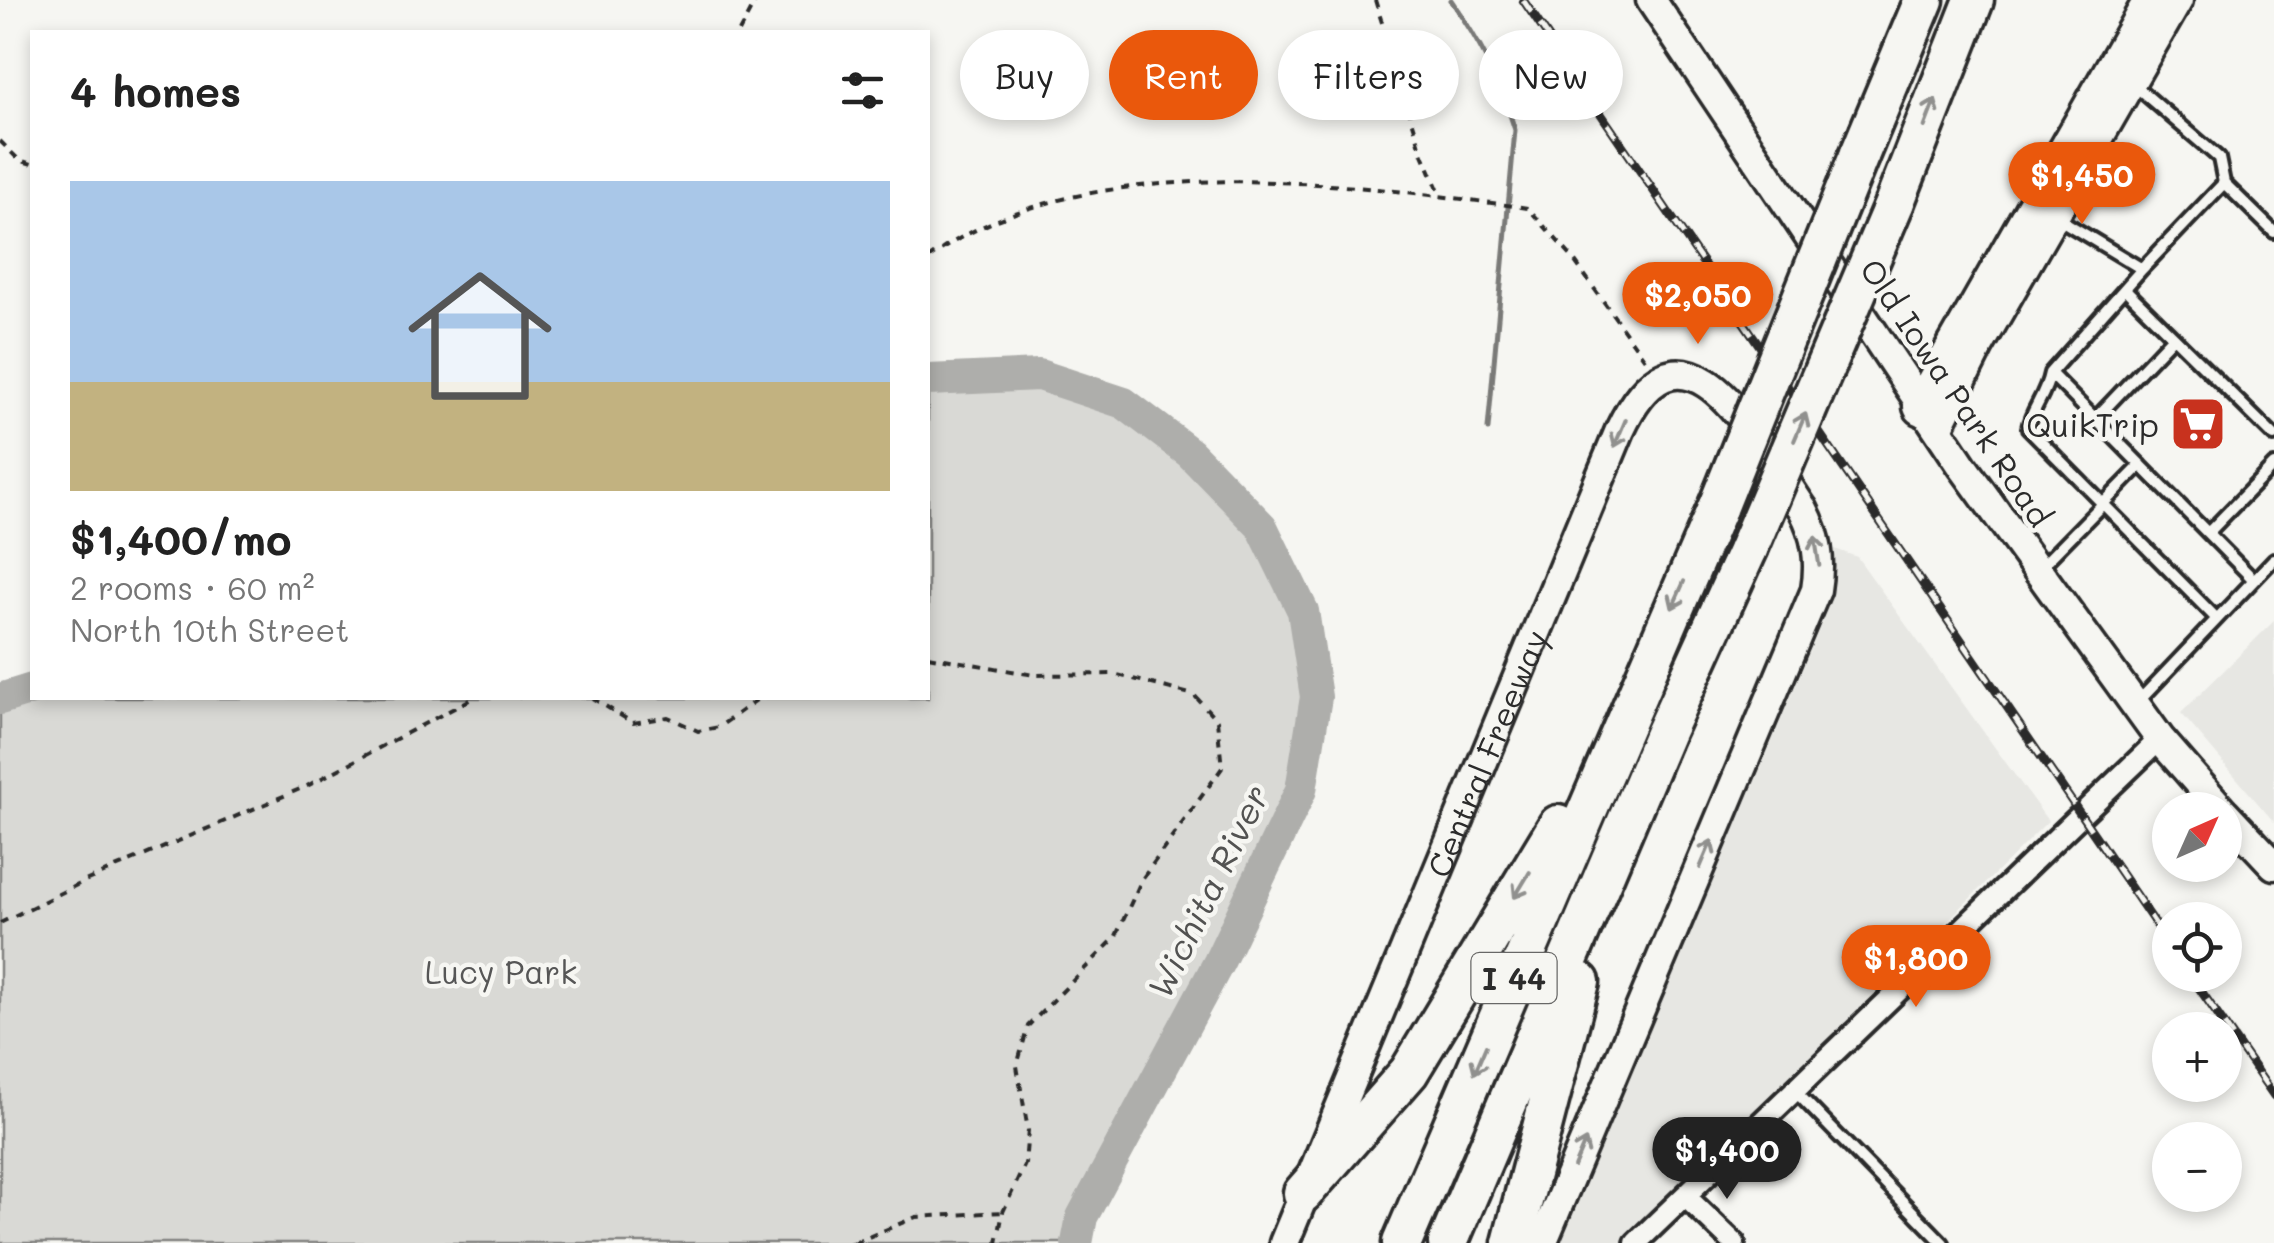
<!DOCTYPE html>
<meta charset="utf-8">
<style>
body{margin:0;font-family:Mali,sans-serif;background:#f6f6f6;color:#222;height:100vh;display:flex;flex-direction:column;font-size:38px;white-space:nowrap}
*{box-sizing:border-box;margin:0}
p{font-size:32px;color:#767676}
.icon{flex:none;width:55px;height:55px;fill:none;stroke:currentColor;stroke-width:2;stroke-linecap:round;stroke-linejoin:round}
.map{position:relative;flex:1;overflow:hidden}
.sheet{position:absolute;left:30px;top:30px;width:900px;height:670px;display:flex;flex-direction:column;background:#fff;border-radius:0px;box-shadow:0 5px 15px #0003}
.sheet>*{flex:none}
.guide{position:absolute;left:960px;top:30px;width:950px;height:90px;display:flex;gap:20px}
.needle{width:65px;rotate:45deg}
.fabs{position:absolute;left:2152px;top:792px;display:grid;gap:20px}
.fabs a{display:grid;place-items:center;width:90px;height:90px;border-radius:50%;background:#fff;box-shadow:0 5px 15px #0003;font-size:50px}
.price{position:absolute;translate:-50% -85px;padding:0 22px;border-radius:35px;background:#ea580c;color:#fff;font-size:32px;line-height:65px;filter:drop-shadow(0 2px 5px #0008)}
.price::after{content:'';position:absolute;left:50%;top:60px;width:30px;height:22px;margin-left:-15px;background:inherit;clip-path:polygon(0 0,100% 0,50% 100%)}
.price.selected{background:#222;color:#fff}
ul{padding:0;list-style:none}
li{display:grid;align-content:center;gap:20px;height:530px;padding:0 40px}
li+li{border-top:2px solid #e0e0e0}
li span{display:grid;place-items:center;height:310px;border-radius:0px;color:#555}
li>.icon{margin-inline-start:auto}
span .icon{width:180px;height:180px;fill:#fffc;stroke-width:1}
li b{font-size:42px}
h2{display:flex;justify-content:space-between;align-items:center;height:120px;padding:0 40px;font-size:42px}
.tag{padding:0 35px;border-radius:45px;background:#fff;box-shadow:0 5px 15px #0003;font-size:35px;line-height:90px}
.tag.selected{background:#ea580c;color:#fff}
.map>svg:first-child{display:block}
</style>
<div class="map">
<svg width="2274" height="1243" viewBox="0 0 2274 1243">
<rect width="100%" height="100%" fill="#f6f6f2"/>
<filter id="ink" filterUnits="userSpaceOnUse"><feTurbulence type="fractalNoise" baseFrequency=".01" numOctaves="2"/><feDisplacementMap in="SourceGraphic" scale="20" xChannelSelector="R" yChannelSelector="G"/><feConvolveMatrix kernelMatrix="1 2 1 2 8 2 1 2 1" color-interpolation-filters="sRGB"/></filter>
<g filter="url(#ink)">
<path fill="#e7e7e3" d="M 1835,549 L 1857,557 L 2048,821 L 1623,1243 L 1560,1243 L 1824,618 L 1836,574 Z
M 2274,621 L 2274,822 L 2181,713 Z"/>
<path fill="#d9d9d5" stroke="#828280" stroke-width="2.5" d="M 1039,375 L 1124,403 L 1190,453 L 1262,527 L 1303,611 L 1316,697 L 1301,790 L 1219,962 L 1082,1217 L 1077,1243 L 0,1243 L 0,699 L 32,689 L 32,698 L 928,698 L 928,380 Z"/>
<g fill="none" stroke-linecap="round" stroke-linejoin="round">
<path stroke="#7a7a78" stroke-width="5" d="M 1451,0 C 1480,42 1500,81 1515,130 L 1488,429"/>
<path stroke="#aeaeab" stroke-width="32" d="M 928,380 L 1039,375 L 1124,403 L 1190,453 L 1262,527 L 1303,611 L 1316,697 L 1301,790 L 1219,962 L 1082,1217 L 1077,1243
M 0,699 L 32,689"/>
<g stroke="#2b2b2b" stroke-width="18">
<path id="lane" d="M 2132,83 L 2219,158 L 2224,183 L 2274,232
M 2056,217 L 2142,269 L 2050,373 C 2046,395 2031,410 2028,428 L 2217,619
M 2142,269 L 2224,183
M 2126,290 L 2274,436
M 2050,373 L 2254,580
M 2095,419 L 2173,337
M 2208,533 L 2274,465
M 2041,567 L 2141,465
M 2137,703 L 2274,559
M 1795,1091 L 1943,1243"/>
</g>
<g stroke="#2b2b2b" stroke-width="28">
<path id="street" d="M 1686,1197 L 1734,1243
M 1636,1243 L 2160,739"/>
</g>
<g stroke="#2b2b2b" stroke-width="35">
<g id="secondary">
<path d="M 1651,0 L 1963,467 L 2160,739 L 2222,810"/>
<path d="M 1938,428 L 1979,346 L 2178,0"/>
<path d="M 2225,813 L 2274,865"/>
<path id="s1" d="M 1284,1243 L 1620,430 C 1685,291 1759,445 1803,509 C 1817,536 1821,560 1816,590 L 1542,1243"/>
</g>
</g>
<g stroke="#2b2b2b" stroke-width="45">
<path id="highway" d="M 1859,156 L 1924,0
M 1894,204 L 1974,0
M 1923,406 L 2154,0
M 1303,1193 L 1409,1072 L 1558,825
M 1402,1243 L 1718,506
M 1448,1243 L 1664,734 L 1748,549
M 1512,1243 L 1580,982"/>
</g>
<path stroke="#2b2b2b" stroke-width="4" stroke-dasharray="8 8" stroke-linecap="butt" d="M 1375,0 L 1422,152 L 1441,196
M 739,32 L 756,0
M 0,141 L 19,160 L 32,164
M 928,259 C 1081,145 1350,183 1528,208 L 1571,256 L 1649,365
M 928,656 L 1034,675 L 1114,674 L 1194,695 L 1217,720 L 1222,768 L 1142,879 L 1115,938 L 1028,1026 L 1017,1066 L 1028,1130 L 1025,1164 L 1003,1212 L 997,1243
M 592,698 L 633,723 L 668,717 L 698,731 L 719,727 L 759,698
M 0,923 L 85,881 L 307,786 L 473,698
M 854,1243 L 916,1217 L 1003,1212"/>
<use href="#lane" stroke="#f6f6f2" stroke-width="10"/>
<use href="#street" stroke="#f6f6f2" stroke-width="20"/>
<use href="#secondary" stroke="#f6f6f2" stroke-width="28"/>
<use href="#highway" stroke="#f6f6f2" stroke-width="38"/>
<g stroke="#2b2b2b" stroke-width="9">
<path id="rail" d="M 1523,0 L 2170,945
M 2190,975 L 2274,1096"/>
</g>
<use href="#rail" stroke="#f6f6f2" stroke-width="5" stroke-dasharray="15" stroke-linecap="butt"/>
<g stroke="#2b2b2b" stroke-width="45" stroke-linecap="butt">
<path id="highway-bridge" d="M 1718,506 L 1859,156
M 1748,549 L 1894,204"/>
</g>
<use href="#highway-bridge" stroke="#f6f6f2" stroke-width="38"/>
</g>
<defs><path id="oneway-shaft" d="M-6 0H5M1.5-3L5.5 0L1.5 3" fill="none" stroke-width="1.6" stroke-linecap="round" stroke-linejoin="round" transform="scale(2.5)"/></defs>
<g stroke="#90908e">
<use href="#oneway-shaft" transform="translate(1930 113) rotate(-69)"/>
<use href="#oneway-shaft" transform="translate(1800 427) rotate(-67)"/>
<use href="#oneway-shaft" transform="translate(1620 433) rotate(113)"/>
<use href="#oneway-shaft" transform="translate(1817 551) rotate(-99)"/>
<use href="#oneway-shaft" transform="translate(1678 595) rotate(114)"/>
<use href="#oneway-shaft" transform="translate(1706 854) rotate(-67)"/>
<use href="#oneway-shaft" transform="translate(1522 885) rotate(121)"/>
<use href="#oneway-shaft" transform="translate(1480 1060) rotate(113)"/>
<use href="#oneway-shaft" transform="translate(1580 1153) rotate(-67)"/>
</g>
</g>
<defs>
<g id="supermarket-square" transform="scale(2.875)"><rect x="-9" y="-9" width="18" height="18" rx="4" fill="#c8321e" stroke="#f6f6f2"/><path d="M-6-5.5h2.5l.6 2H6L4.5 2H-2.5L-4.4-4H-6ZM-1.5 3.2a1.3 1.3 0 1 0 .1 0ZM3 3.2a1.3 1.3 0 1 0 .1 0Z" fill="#fff"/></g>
</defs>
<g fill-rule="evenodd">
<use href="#supermarket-square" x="2198" y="424"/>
</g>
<g text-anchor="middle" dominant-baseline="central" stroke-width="9" stroke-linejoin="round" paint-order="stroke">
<rect fill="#f6f6f2" stroke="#686867" stroke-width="2.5" x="1471.5" y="953" width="85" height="50" rx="8"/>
<g font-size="30" font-weight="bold" fill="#2b2b2b">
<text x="1514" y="978">I 44</text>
</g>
<g font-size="32" fill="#2b2b2b" stroke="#f6f6f2">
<text transform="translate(1957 392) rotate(56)">Old Iowa Park Road</text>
<text stroke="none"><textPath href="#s1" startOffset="530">Central Freeway</textPath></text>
</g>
<g font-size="32" fill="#2b2b2b" stroke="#f6f6f2" text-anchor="end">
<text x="2159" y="424">QuikTrip</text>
</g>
<g font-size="32" fill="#565656" stroke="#f6f6f2">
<text x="501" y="971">Lucy Park</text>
</g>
<g font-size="35" font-style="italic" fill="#525251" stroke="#f6f6f2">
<text transform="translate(1207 891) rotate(-64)">Wichita River</text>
</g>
</g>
</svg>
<div class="fabs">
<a><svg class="needle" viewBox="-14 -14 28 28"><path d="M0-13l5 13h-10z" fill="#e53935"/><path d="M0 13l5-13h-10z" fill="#767676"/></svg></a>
<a><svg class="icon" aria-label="locate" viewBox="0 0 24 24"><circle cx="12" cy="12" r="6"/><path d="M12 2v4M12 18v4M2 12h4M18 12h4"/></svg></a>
<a>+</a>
<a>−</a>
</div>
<b class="price" style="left:2082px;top:227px">$1,450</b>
<b class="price" style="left:1698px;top:347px">$2,050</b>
<b class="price" style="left:1916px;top:1010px">$1,800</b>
<b class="price selected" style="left:1727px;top:1202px">$1,400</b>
<div class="guide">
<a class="tag">Buy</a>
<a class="tag selected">Rent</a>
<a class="tag">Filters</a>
<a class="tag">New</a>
</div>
<section class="sheet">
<h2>4 homes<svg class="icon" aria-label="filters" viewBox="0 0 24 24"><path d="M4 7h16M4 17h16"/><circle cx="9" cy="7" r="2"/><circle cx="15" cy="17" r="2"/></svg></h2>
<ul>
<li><span style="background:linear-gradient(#a9c7e8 65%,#c2b280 0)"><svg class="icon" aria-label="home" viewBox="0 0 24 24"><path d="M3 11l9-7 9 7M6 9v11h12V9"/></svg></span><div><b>$1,400/mo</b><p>2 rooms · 60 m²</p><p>North 10th Street</p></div></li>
</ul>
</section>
</div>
